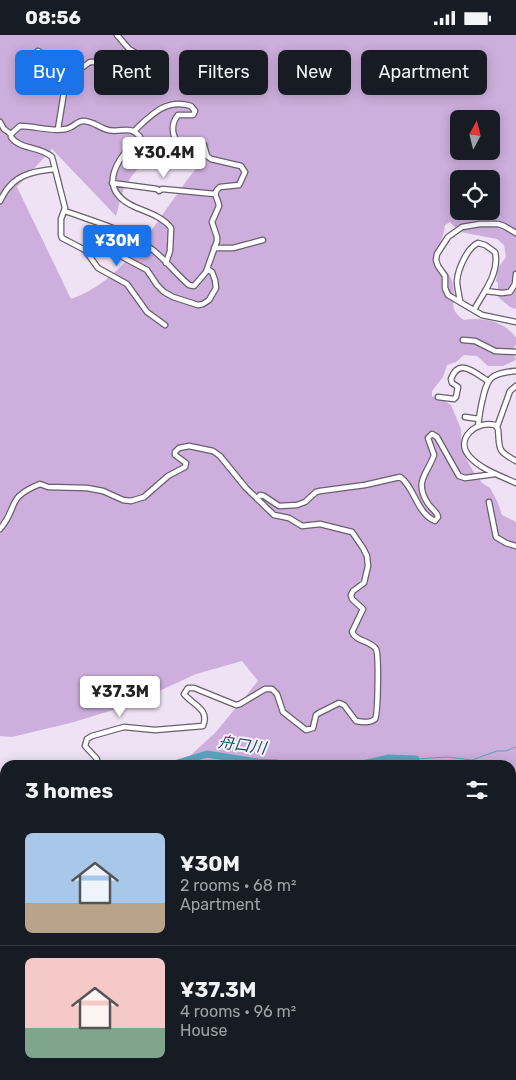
<!DOCTYPE html>
<meta charset="utf-8">
<style>
body{margin:0;font-family:Rubik,"Noto Sans JP",sans-serif;background:#242831;color:#f1f3f6;height:100vh;display:flex;flex-direction:column;font-size:19px;white-space:nowrap}
*{box-sizing:border-box;margin:0}
p{font-size:16px;color:#9ea1a6}
.icon{flex:none;width:28px;height:28px;fill:none;stroke:currentColor;stroke-width:2;stroke-linecap:round;stroke-linejoin:round}
.map{position:relative;flex:1;overflow:hidden}
.drawer{position:absolute;left:0px;top:725px;width:516px;height:320px;display:flex;flex-direction:column;background:#171b24;border-radius:15px 15px 0 0;box-shadow:0 2px 12px #0003}
.drawer>*{flex:none}
.banner{position:absolute;left:15px;top:15px;width:486px;height:45px;display:flex;gap:10px}
.needle{width:32px;rotate:7deg}
.controls{position:absolute;left:450px;top:75px;display:grid;gap:10px}
.controls a{display:grid;place-items:center;width:50px;height:50px;border-radius:8px;background:#171b24;box-shadow:0 2px 12px #0003;font-size:25px}
.price{position:absolute;translate:-50% -42px;padding:0 11px;border-radius:5px;background:#fff;color:#222;font-size:16px;line-height:32px;filter:drop-shadow(0 1px 2px #0008)}
.price::after{content:'';position:absolute;left:50%;top:30px;width:15px;height:11px;margin-left:-8px;background:inherit;clip-path:polygon(0 0,100% 0,50% 100%)}
.price.current{background:#1a73e8;color:#fff}
ul{padding:0;list-style:none}
li{display:flex;align-items:center;gap:15px;height:125px;padding:0 25px}
li+li{border-top:1px solid #363941}
li span{display:grid;place-items:center;flex:none;width:140px;height:100px;border-radius:8px;color:#555}
li>.icon{margin-inline-start:auto}
span .icon{width:60px;height:60px;fill:#fffc;stroke-width:1}
li b{font-size:21px}
h2{display:flex;justify-content:space-between;align-items:center;height:60px;padding:0 25px;font-size:21px}
.pill{padding:0 18px;border-radius:8px;background:#171b24;box-shadow:0 2px 12px #0003;font-size:18px;line-height:45px}
.pill.current{background:#1a73e8;color:#fff}
.status{display:flex;justify-content:space-between;align-items:center;height:35px;padding:0 25px;background:#171b24;direction:ltr}
.status svg{height:14px;fill:currentColor}
.map>svg:first-child{display:block}
</style>
<div class="status"><b>08:56</b><svg viewBox="0 0 49 12"><path d="M0 12V9h3v3zM5 12V6h3v6zM10 12V3h3v9zM15 12V0h3v12zM26 1h20v11H26zM47 4h2v5h-2z"/></svg></div>
<div class="map">
<svg width="516" height="1045" viewBox="0 0 516 1045">
<rect width="100%" height="100%" fill="#eee2f4"/>
<path fill="#cdaedc" fill-rule="evenodd" d="M 0,0 L 516,0 L 516,274 L 510,272 L 498,262 L 498,248 L 496,246 L 498,233 L 506,222 L 504,210 L 497,204 L 460,197 L 450,187 L 445,190 C 444,203 437,213 434,225 C 442,231 448,236 452,246 C 458,262 445,273 464,285 C 482,282 505,286 516,303 L 516,309 L 512,318 L 515,322 L 516,325 L 503,331 L 488,331 L 477,321 L 464,320 L 456,327 L 447,330 L 443,342 L 432,356 L 432,361 L 445,366 L 451,370 L 461,394 L 462,417 L 475,439 L 482,448 L 490,453 L 498,468 L 502,480 L 516,487 L 516,1045 L 0,1045 L 0,767 L 5,763 L 5,1040 L 511,1040 L 511,730 L 180,730 L 215,698 L 258,646 L 242,626 L 196,639 L 129,670 L 74,687 L 12,702 L 0,701 ZM 459,84 L 491,84 L 491,116 L 459,116 ZM 185,107 L 199,108 L 209,119 C 165,165 135,242 71,264 L 17,152 L 52,114 L 116,181 C 119,172 120,162 124,154 C 137,127 159,118 185,107 ZM 459,144 L 491,144 L 491,176 L 459,176 Z"/>
<g fill="none" stroke-linecap="round" stroke-linejoin="round">
<path stroke="#5ba4bd" stroke-width="1" d="M 416,724 L 447,722 L 472,725 L 497,716 L 506,716 L 516,712
M 417,724 L 424,730
M 511,788 L 516,792"/>
<path stroke="#5ba4bd" stroke-width="7" d="M 48,730 L 57,730
M 171,730 L 207,719 L 258,727 L 277,728 L 280,730
M 358,730 L 389,723 L 416,724
M 0,758 L 5,755"/>
<g stroke="#695e6e" stroke-width="7">
<path id="street" d="M 0,87 L 4,94 L 11,99 L 11,102 C 20,115 40,111 52,122 L 65,173 L 61,184 L 61,200 L 62,203 L 85,215 L 98,233 L 127,249 L 147,277 L 165,290
M 58,94 L 66,45 L 41,37 L 39,34 L 38,16 L 53,25 L 77,32 L 83,32 L 90,27 L 96,27 L 128,32 L 132,28 L 146,26 L 146,24 L 129,14 L 117,0
M 11,99 L 20,91 C 35,91 51,97 66,94 C 73,93 77,86 83,86 C 92,86 97,91 105,94 C 119,100 129,88 140,102 C 117,123 95,154 135,172 C 147,177 163,182 171,193 L 170,216 L 166,228
M 112,148 L 157,154 L 159,156 L 162,154 L 215,159
M 0,166 C 3,161 5,156 9,152 C 20,138 38,136 55,134
M 65,176 C 95,187 127,195 153,215 C 166,225 176,239 189,250 L 194,251 L 206,237 L 217,206 L 217,202 L 212,187 L 219,171 C 218,162 211,159 220,152 L 239,150 L 245,137 L 241,131 L 211,124 L 207,121 L 204,110 C 199,109 194,112 188,112 C 172,110 169,91 178,80 L 193,80 L 195,76 L 191,71 C 166,63 151,80 134,96
M 516,198 L 504,191 L 498,189 L 480,189 L 462,192 L 448,202 L 437,219 L 436,225 L 438,231 L 445,241 L 445,253 L 448,260 L 482,280 L 516,287
M 214,213 L 233,213 L 263,205
M 117,219 L 147,235 L 157,250 L 164,257 L 173,262 L 198,270 L 203,269 L 209,265 L 216,253 L 215,245 L 212,237 L 207,234
M 485,256 L 502,258 L 510,257 L 515,249 L 516,239
M 460,266 C 459,259 457,252 457,246 C 458,234 467,213 478,208 L 485,210 L 495,217 C 500,238 483,258 474,275
M 463,305 L 475,306 L 495,316 L 516,317
M 438,362 L 454,364 L 456,362 L 458,352 L 452,348 L 451,344 C 459,322 475,338 488,346
M 465,382 L 479,384
M 478,391 C 479,383 480,375 482,367 C 487,343 490,338 516,336
M 497,392 L 510,356 L 516,351
M 516,426 C 496,415 500,414 498,394 L 495,390 C 478,385 454,403 469,421 C 480,434 501,441 516,448
M 257,464 L 260,460 L 264,461 L 279,471 L 297,470 L 305,467 L 316,457 L 320,456 L 365,450 L 400,442 C 414,451 417,479 435,486 L 438,482 C 437,476 430,473 427,467 C 414,446 428,438 434,420 L 428,403 L 432,399 L 437,402 L 459,441 L 465,443 L 495,439
M 489,467 L 496,502 L 506,508 L 516,511
M 0,494 C 19,472 5,463 40,449 L 48,452 L 87,453 L 103,456 L 123,465 L 131,466 L 144,462 L 168,441 L 185,432 L 186,428 L 175,420 L 175,417 L 179,413 L 189,411 L 213,416 L 220,421 L 246,453 L 274,480 L 289,483 L 302,491 L 320,489 L 352,497 L 363,513 L 367,521 L 368,531 L 364,548 L 353,556 L 351,560 L 352,564 L 363,574 L 352,597 C 356,607 370,605 376,614 C 379,619 378,680 375,684 C 371,688 361,687 356,686 L 344,670 L 339,668 L 319,678 L 316,680 L 313,693 L 306,695 L 283,677 L 277,659 L 272,654 L 265,654 L 240,669 L 236,670 L 194,653 L 188,653 L 184,659 C 193,670 210,674 203,691 L 155,695 L 124,692 L 92,701 L 87,704 L 85,711 L 97,724 L 96,730
M 0,763 L 5,762
M 449,1040 L 451,1045
M 396,1045 L 400,1045
M 427,1045 L 430,1040"/>
</g>
<use href="#street" stroke="#fff" stroke-width="4.5"/>
</g>
<g text-anchor="middle" dominant-baseline="central" stroke-width="4" stroke-linejoin="round" paint-order="stroke">
<g font-size="16" font-style="italic" fill="#125163" stroke="#faf0fe">
<text transform="translate(242 710) rotate(8)">舟口川</text>
</g>
</g>
</svg>
<div class="controls">
<a><svg class="needle" viewBox="-14 -14 28 28"><path d="M0-13l5 13h-10z" fill="#e53935"/><path d="M0 13l5-13h-10z" fill="#9ea1a6"/></svg></a>
<a><svg class="icon" aria-label="locate" viewBox="0 0 24 24"><circle cx="12" cy="12" r="6"/><path d="M12 2v4M12 18v4M2 12h4M18 12h4"/></svg></a>
</div>
<b class="price" style="left:164px;top:144px">¥30.4M</b>
<b class="price current" style="left:117px;top:232px">¥30M</b>
<b class="price" style="left:120px;top:683px">¥37.3M</b>
<div class="banner">
<a class="pill current">Buy</a>
<a class="pill">Rent</a>
<a class="pill">Filters</a>
<a class="pill">New</a>
<a class="pill">Apartment</a>
</div>
<section class="drawer">
<h2>3 homes<svg class="icon" aria-label="filters" viewBox="0 0 24 24"><path d="M4 7h16M4 17h16"/><circle cx="9" cy="7" r="2"/><circle cx="15" cy="17" r="2"/></svg></h2>
<ul>
<li><span style="background:linear-gradient(#a9c7e8 70%,#b9a48a 0)"><svg class="icon" aria-label="home" viewBox="0 0 24 24"><path d="M3 11l9-7 9 7M6 9v11h12V9"/></svg></span><div><b>¥30M</b><p>2 rooms · 68 m²</p><p>Apartment</p></div></li>
<li><span style="background:linear-gradient(#f6c9c9 70%,#7fa58c 0)"><svg class="icon" aria-label="home" viewBox="0 0 24 24"><path d="M3 11l9-7 9 7M6 9v11h12V9"/></svg></span><div><b>¥37.3M</b><p>4 rooms · 96 m²</p><p>House</p></div></li>
</ul>
</section>
</div>
